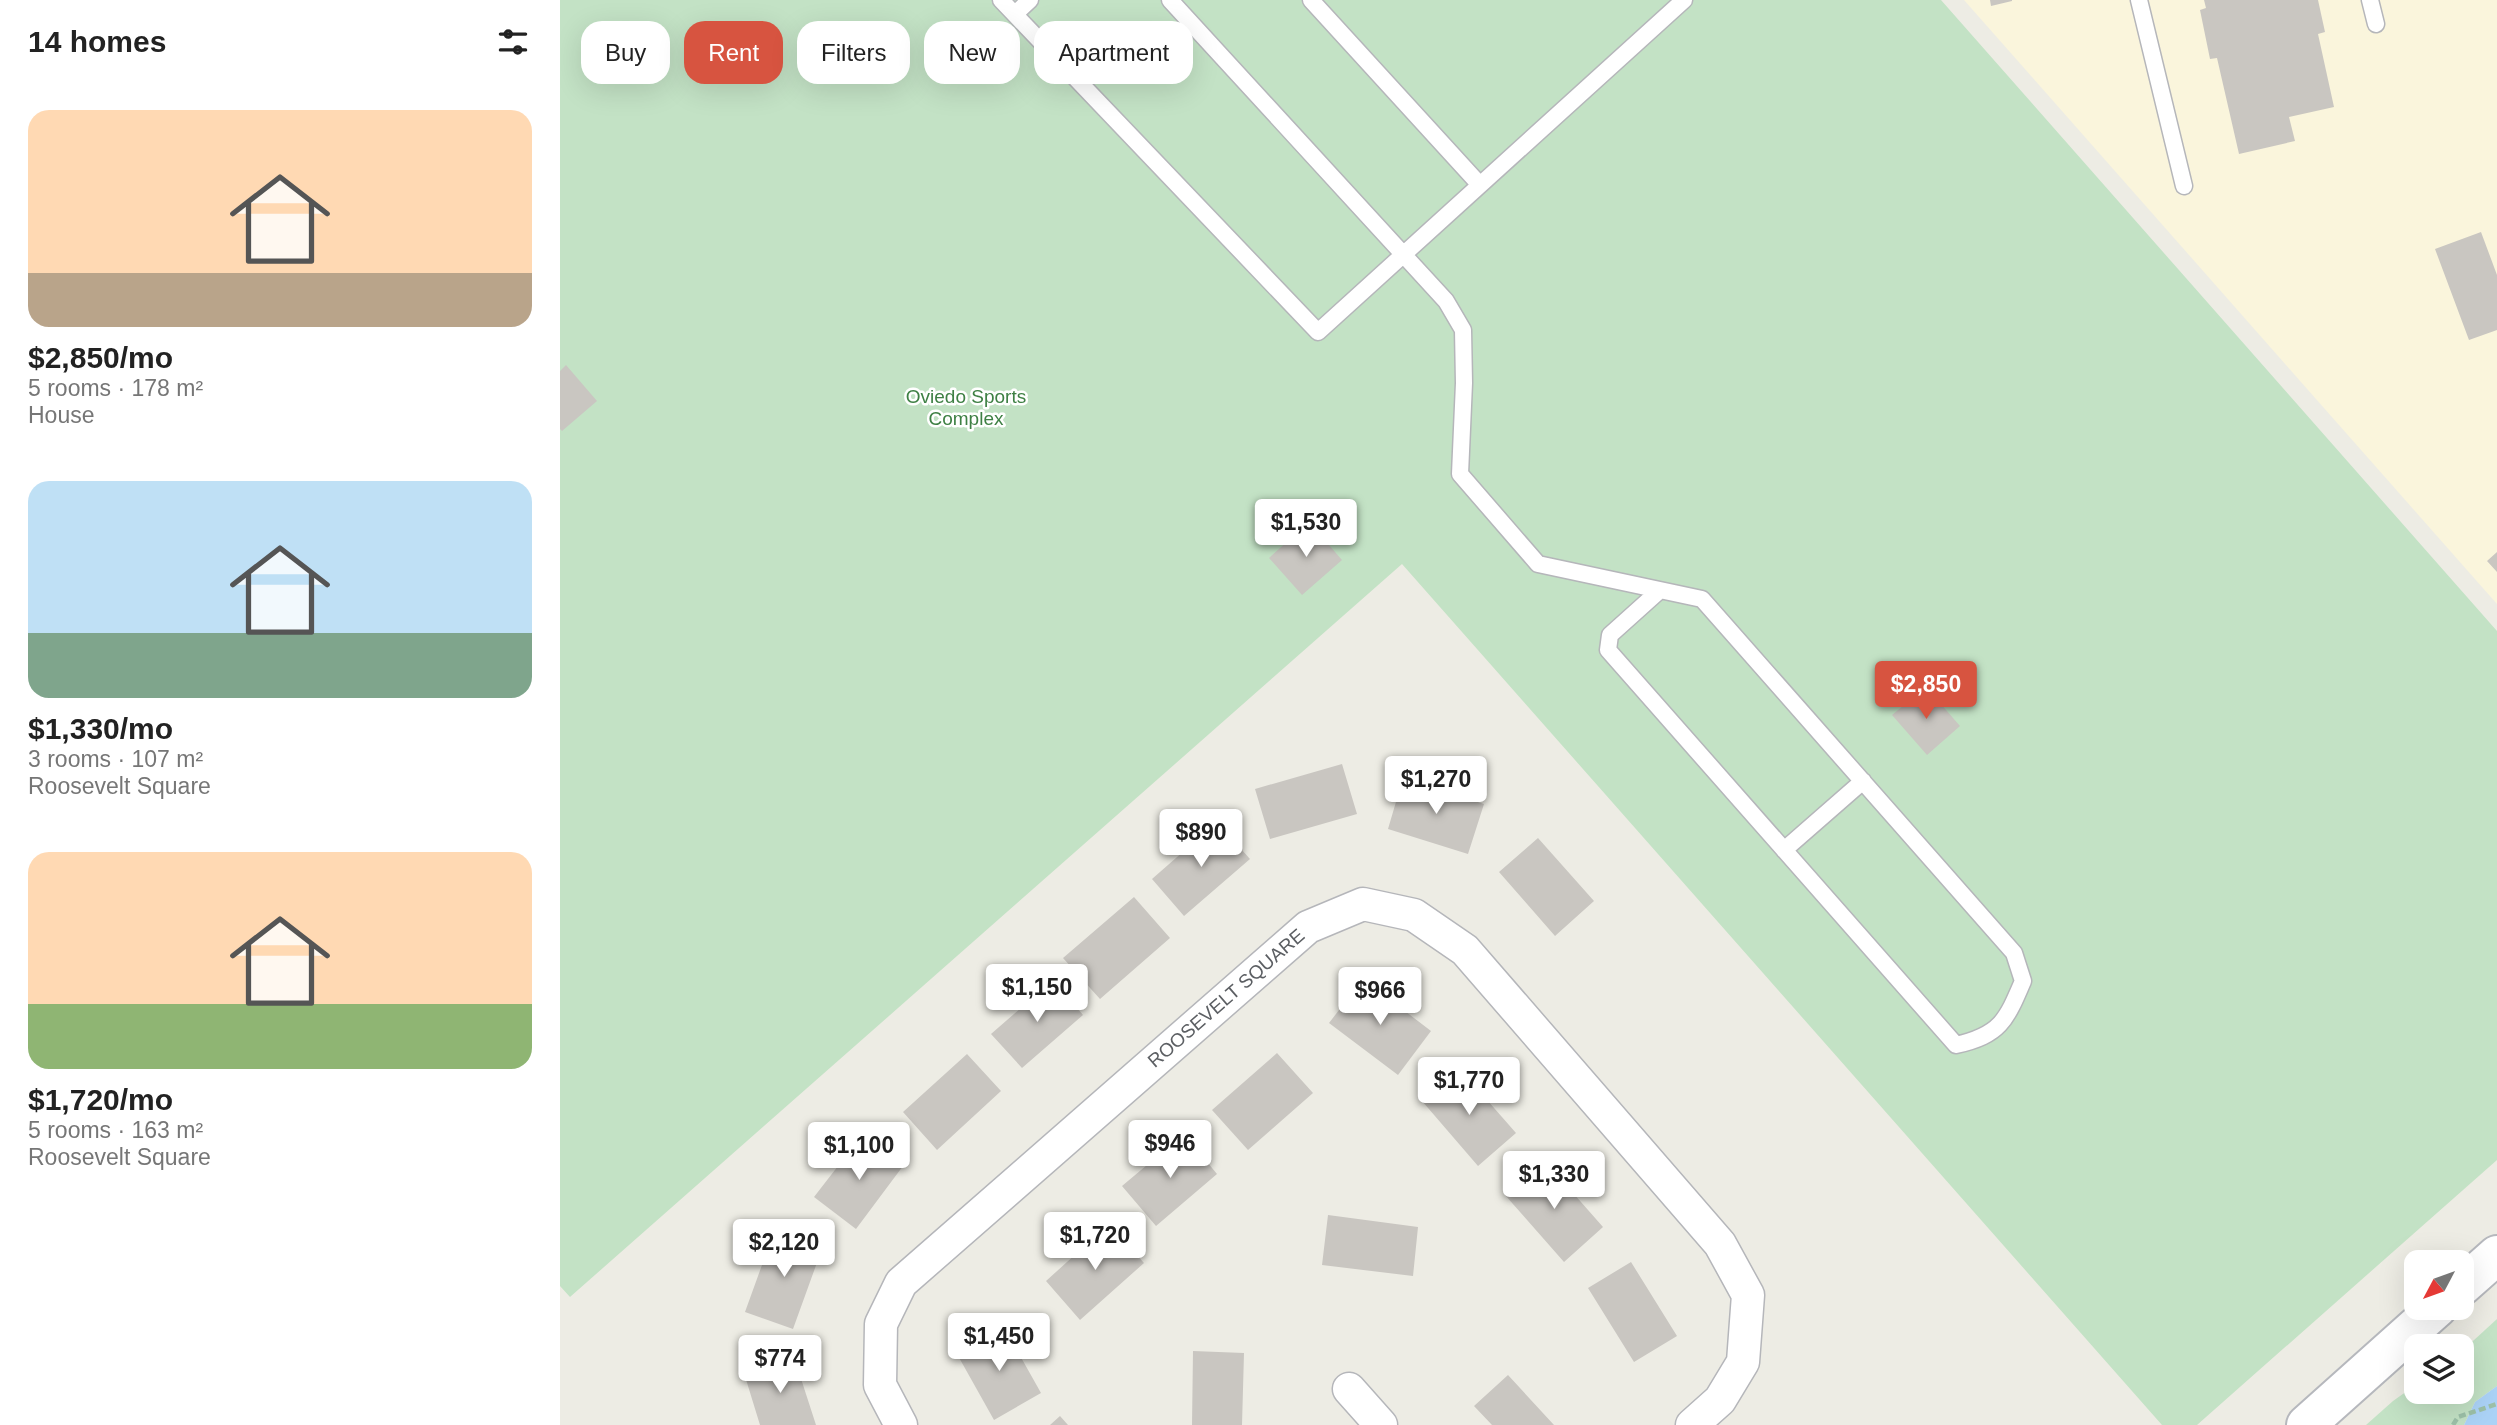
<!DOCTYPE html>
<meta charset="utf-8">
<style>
body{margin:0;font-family:Arial,sans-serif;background:#f6f6f6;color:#222;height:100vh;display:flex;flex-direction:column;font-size:26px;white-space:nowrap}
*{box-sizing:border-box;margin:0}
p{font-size:23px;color:#767676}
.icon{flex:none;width:38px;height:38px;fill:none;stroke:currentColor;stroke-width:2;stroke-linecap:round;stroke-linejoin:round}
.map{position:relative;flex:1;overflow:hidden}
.sheet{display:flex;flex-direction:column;background:#fff;width:560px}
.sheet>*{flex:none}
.guide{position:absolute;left:21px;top:21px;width:665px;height:63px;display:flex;gap:14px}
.needle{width:46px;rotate:229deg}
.fabs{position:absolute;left:1844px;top:1250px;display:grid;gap:14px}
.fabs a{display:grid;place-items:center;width:70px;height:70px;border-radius:14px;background:#fff;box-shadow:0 7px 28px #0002;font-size:35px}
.price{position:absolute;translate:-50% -60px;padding:0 16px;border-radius:7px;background:#fff;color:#222;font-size:23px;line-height:46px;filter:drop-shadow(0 2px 4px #0008)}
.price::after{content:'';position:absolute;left:50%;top:42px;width:21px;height:16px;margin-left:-10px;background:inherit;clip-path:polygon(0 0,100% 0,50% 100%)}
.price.current{background:#d75440;color:#fff}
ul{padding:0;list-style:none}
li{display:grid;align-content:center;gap:14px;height:371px;padding:0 28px}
li span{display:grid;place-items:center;height:217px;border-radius:21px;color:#555}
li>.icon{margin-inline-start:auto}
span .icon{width:126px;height:126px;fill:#fffc;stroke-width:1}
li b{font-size:30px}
h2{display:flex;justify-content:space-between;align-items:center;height:84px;padding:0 28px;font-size:30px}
.pill{padding:0 24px;border-radius:21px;background:#fff;box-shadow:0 7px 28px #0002;font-size:24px;line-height:63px}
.pill.current{background:#d75440;color:#fff}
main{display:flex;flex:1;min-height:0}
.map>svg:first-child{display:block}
</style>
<main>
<section class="sheet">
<h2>14 homes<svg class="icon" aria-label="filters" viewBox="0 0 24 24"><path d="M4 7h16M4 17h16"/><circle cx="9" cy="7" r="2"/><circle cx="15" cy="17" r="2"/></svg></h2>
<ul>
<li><span style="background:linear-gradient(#ffd9b3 75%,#b9a48a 0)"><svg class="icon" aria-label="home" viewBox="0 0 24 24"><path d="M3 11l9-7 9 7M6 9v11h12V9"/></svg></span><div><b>$2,850/mo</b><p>5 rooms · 178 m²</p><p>House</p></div></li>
<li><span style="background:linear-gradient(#bfe0f5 70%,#7fa58c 0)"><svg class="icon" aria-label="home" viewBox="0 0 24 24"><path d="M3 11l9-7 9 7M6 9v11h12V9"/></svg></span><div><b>$1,330/mo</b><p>3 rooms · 107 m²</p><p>Roosevelt Square</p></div></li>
<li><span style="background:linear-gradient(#ffd9b3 70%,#8fb573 0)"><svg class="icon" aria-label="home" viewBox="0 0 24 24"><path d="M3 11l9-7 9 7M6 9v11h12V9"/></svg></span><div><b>$1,720/mo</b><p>5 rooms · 163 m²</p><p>Roosevelt Square</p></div></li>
</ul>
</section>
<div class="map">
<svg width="1937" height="1425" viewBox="0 0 1937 1425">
<rect width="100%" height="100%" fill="#edece4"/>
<path fill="#faf5dc" d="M 1404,0 L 1937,0 L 1937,604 Z"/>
<path fill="#c3e2c5" d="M 0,0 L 1381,0 L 1937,631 L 1937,1160 L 1637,1425 L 1602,1425 L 842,564 L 10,1297 L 0,1286 Z
M 1937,1319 L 1937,1386 L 1915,1402 L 1904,1425 L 1806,1425 L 1833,1401 L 1857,1384 L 1857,1391 L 1902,1391 L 1902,1351 Z"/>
<path fill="#abd2f6" d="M 1937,1386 L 1937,1425 L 1904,1425 L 1915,1402 Z"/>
<path fill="#c9c6c1" d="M 1430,0 L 1452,0 L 1452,1 L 1431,6 Z
M 1644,0 L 1758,0 L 1765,32 L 1758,34 L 1774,107 L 1729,117 L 1735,141 L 1679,154 L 1657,58 L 1650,59 L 1640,10 L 1646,8 Z
M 1921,232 L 1937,275 L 1937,330 L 1909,340 L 1875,249 Z
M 6,365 L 37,401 L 2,431 L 0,429 L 0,371 Z
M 749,522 L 782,560 L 742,595 L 709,558 Z
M 1937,552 L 1937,572 L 1927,561 Z
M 1366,687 L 1400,726 L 1367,755 L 1332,715 Z
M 782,764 L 797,814 L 710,839 L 695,789 Z
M 843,778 L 924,804 L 908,854 L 828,829 Z
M 657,822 L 690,859 L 624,916 L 592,879 Z
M 978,838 L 1034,901 L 995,936 L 939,872 Z
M 574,897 L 610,938 L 540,999 L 503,958 Z
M 803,979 L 871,1031 L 838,1075 L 769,1023 Z
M 493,980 L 523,1015 L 462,1068 L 431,1034 Z
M 717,1053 L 753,1093 L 688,1150 L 652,1110 Z
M 407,1054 L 441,1091 L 377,1150 L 343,1112 Z
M 899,1068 L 956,1133 L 918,1166 L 862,1101 Z
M 624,1134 L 657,1174 L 596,1226 L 562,1186 Z
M 302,1135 L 343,1166 L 296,1229 L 254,1197 Z
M 984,1160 L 1043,1227 L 1004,1262 L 945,1195 Z
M 768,1215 L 858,1227 L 853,1276 L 762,1265 Z
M 549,1224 L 584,1263 L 520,1320 L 486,1281 Z
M 215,1229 L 263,1246 L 233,1329 L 185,1312 Z
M 1071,1262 L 1117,1336 L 1074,1362 L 1028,1288 Z
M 444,1327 L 481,1393 L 434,1420 L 397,1354 Z
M 633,1351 L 684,1353 L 682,1425 L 632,1425 Z
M 234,1357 L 256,1425 L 200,1425 L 184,1373 Z
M 948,1375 L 994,1425 L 932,1425 L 914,1406 Z
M 500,1416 L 508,1425 L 490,1425 Z"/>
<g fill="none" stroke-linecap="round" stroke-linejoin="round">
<g stroke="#b5b6ba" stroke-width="19">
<path id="lane" d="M 441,0 L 758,332 L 1124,0
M 610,0 L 886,301 L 903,330 L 904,383 L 900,474 L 978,564 L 1142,599 L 1454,953 L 1463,981 C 1446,1021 1440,1035 1396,1045 L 1048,650 L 1050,635 L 1099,591
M 751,0 L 920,185
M 1579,0 L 1624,186
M 1810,0 L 1816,24
M 455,14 L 470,0
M 1224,850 L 1303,781"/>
</g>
<g stroke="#b5b6ba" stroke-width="35">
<path id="street" d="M 789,1389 L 821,1425
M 341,1425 L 320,1385 L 321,1324 L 341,1283 L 748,927 L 803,904 L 854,915 L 905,950 L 1160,1244 L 1188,1295 L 1183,1362 L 1160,1400 L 1132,1425"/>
</g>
<g stroke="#b6b8bd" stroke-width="42">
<path id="secondary" d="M 1902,1286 L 1937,1255
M 1746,1425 L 1878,1307"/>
</g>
<path stroke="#9cc0a8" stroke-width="4.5" stroke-dasharray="7 3.5" stroke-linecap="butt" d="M 1893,1425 L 1898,1417 L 1937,1404"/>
<use href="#lane" stroke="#fff" stroke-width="16"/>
<use href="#street" stroke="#fff" stroke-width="32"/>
<use href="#secondary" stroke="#fff" stroke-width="38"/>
</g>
<g text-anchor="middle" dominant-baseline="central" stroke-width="5" stroke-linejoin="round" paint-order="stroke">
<g font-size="19" fill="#3e8044" stroke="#fff">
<text x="406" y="396">Oviedo Sports<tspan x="406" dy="22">Complex</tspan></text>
</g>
<g font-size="19" fill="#5c5f63" stroke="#fff">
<text transform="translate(666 998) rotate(-41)">ROOSEVELT SQUARE</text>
</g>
</g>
</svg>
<div class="fabs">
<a><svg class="needle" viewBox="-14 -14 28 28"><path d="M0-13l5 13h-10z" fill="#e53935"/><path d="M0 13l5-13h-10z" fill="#767676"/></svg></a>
<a><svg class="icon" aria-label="layers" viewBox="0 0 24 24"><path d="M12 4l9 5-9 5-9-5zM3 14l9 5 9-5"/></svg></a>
</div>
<b class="price" style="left:746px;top:559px">$1,530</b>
<b class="price current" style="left:1366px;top:721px">$2,850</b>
<b class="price" style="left:876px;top:816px">$1,270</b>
<b class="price" style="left:641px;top:869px">$890</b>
<b class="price" style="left:477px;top:1024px">$1,150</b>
<b class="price" style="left:820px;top:1027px">$966</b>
<b class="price" style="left:909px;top:1117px">$1,770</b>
<b class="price" style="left:610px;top:1180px">$946</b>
<b class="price" style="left:299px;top:1182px">$1,100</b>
<b class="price" style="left:994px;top:1211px">$1,330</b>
<b class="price" style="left:535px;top:1272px">$1,720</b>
<b class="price" style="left:224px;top:1279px">$2,120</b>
<b class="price" style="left:439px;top:1373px">$1,450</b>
<b class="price" style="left:220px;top:1395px">$774</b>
<div class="guide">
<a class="pill">Buy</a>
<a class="pill current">Rent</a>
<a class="pill">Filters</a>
<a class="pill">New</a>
<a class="pill">Apartment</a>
</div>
</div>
</main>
